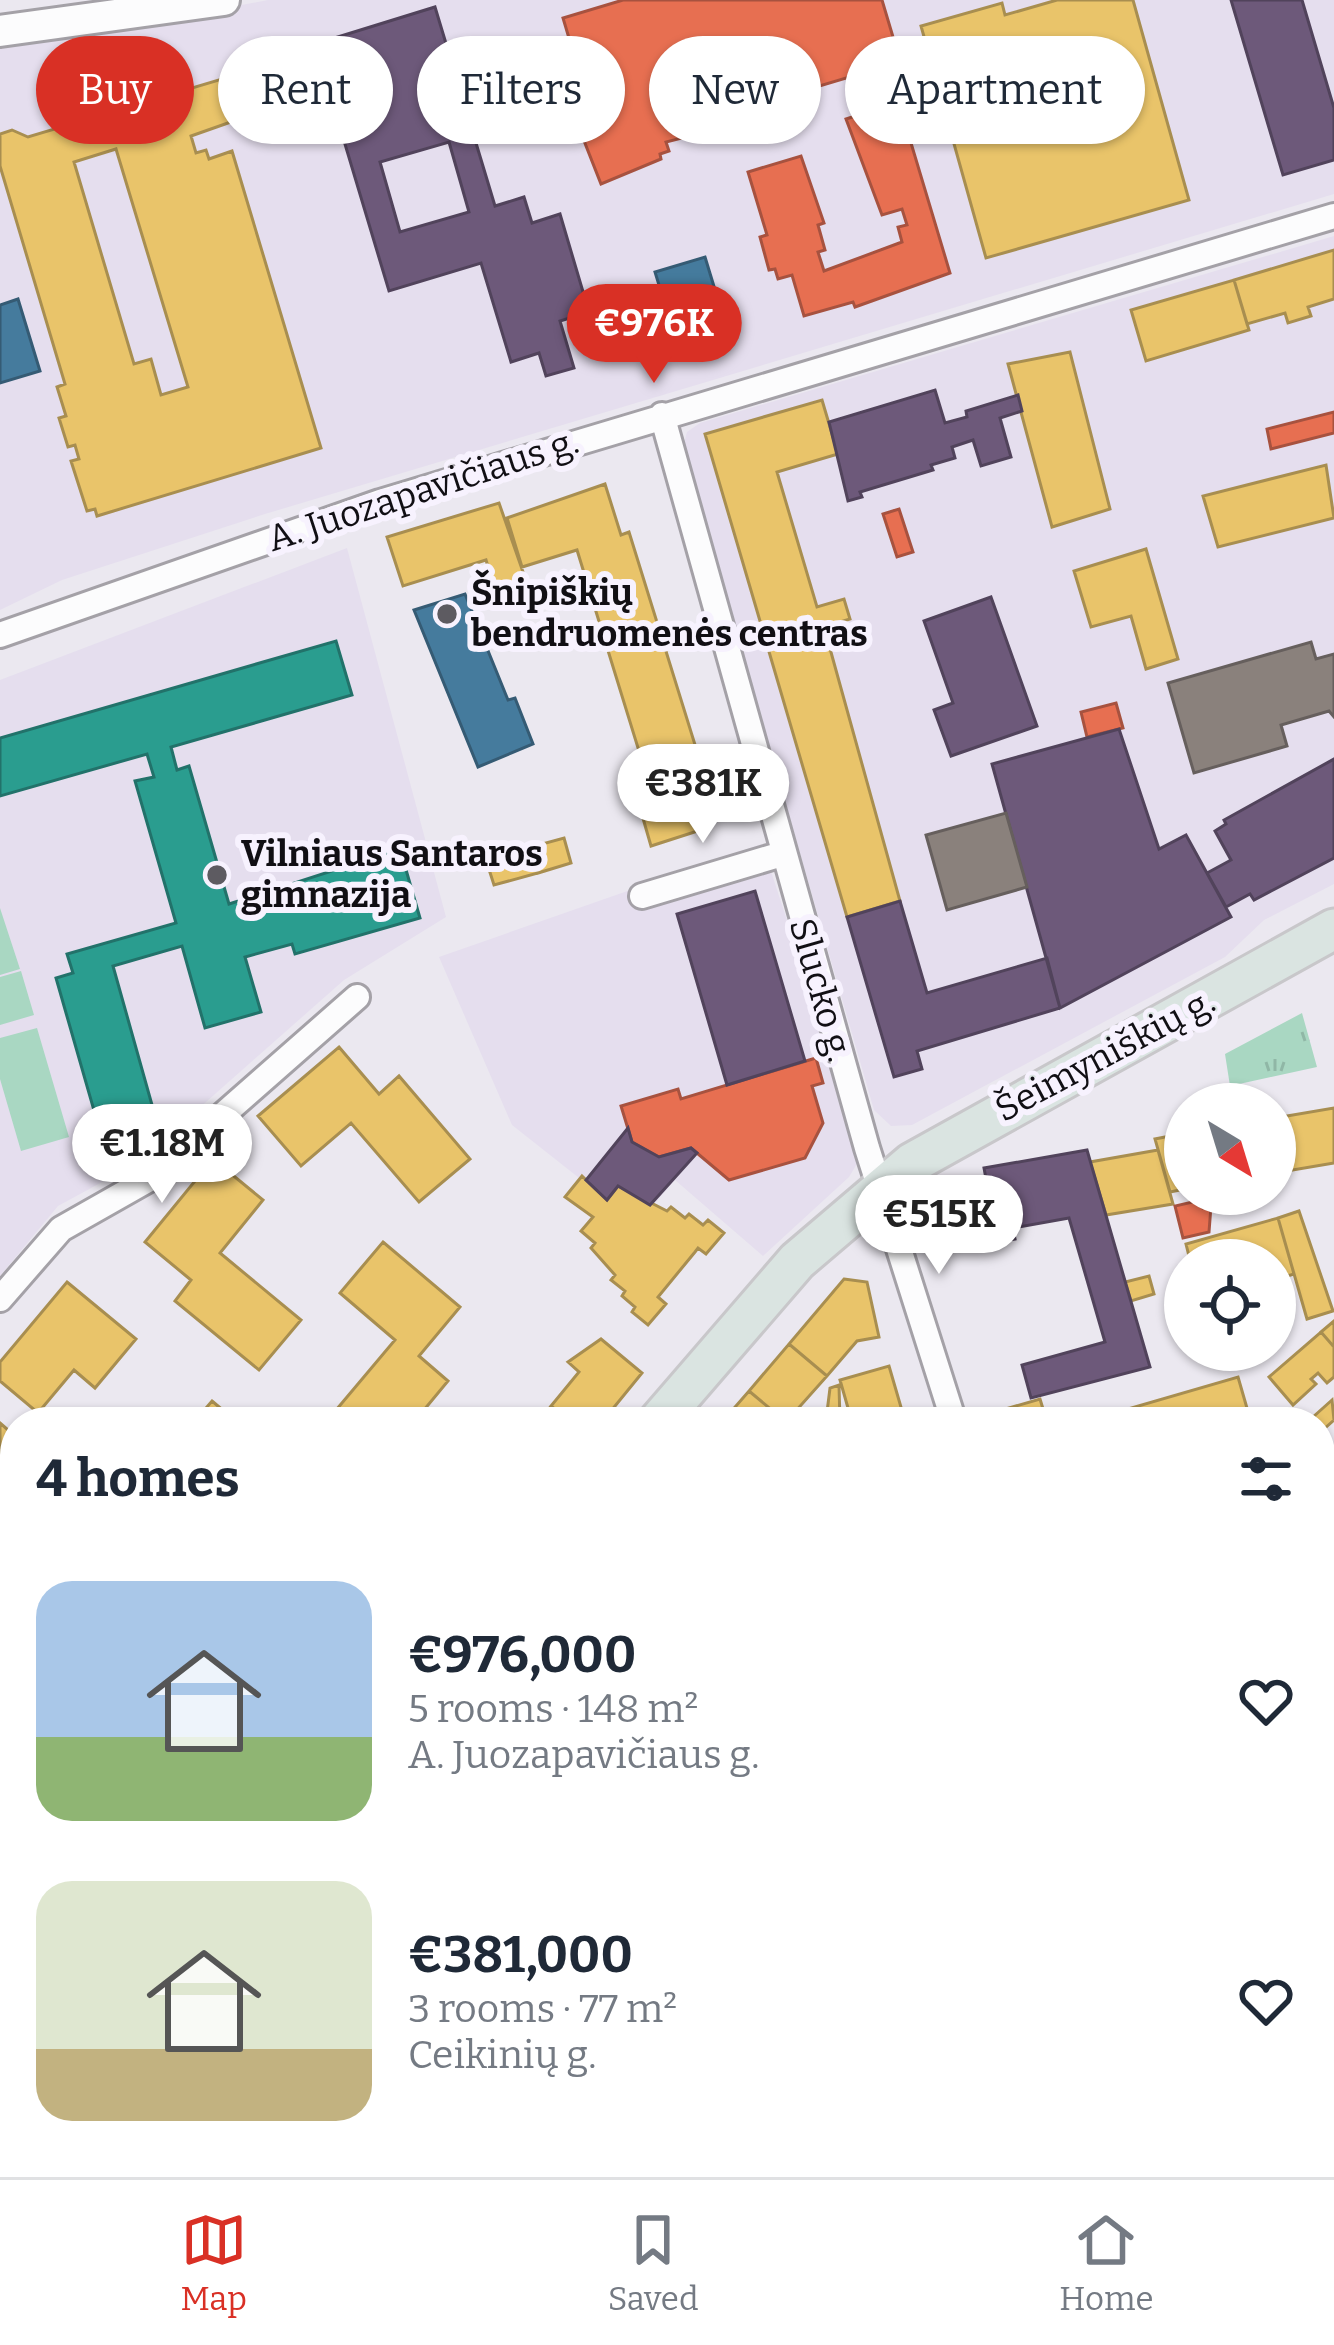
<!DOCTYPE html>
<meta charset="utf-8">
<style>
body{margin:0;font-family:Bitter,serif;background:#f2f2f3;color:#1f2937;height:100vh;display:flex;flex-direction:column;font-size:45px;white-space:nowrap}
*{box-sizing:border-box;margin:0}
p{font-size:39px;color:#747a83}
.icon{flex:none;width:66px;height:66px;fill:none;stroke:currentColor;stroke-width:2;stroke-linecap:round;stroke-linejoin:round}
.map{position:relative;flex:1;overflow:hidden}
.drawer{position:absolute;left:0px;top:1407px;width:1335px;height:771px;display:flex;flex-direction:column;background:#fff;border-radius:48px 48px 0 0;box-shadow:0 3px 9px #0004}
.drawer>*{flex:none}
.hud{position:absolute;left:36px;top:36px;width:1263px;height:108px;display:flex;gap:24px}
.needle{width:78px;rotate:142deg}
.tools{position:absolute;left:1164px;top:1083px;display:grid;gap:24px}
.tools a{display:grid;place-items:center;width:132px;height:132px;border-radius:50%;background:#fff;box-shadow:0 3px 9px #0004;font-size:60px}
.price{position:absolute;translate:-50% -102px;padding:0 27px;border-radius:42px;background:#fff;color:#222;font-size:39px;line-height:78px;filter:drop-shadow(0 3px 6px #0008)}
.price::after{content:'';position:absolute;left:50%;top:72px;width:36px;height:27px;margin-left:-18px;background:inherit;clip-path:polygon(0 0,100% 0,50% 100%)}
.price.selected{background:#d93025;color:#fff}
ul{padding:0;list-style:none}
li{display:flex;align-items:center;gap:36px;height:300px;padding:0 36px}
li span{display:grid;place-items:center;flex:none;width:336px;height:240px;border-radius:36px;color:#555}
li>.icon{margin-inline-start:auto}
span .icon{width:144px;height:144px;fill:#fffc;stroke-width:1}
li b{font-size:51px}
h2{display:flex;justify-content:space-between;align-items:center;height:144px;padding:0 36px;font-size:51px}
.tag{padding:0 42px;border-radius:54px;background:#fff;box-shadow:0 3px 9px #0004;font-size:42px;line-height:108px}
.tag.selected{background:#d93025;color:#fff}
.tabs{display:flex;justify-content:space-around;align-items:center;height:168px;border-top:3px solid #e0e1e3;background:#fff;font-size:33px;color:#747a83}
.tabs a{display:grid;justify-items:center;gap:6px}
.tabs .selected{color:#d93025}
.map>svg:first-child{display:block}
</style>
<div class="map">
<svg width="1334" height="2177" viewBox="0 0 1334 2177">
<defs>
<pattern id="grass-tufts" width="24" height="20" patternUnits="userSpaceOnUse" patternTransform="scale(3)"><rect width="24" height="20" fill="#a9d7c2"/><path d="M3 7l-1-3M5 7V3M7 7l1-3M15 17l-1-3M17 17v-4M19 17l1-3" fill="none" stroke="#90b7a6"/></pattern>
<pattern id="forest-crowns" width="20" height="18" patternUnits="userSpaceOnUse" patternTransform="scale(3)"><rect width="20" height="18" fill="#9cd1ba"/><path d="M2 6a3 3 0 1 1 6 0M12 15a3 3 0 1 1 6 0" fill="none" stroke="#85b29f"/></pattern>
</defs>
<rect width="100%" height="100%" fill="#ebe8f0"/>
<path fill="#e5deee" d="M 268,0 L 1334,0 L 1334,194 L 265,514 L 62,580 L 0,610 L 0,39 L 153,22 Z
M 1334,236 L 1334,884 L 1264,920 L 1225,957 L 912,1125 L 891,1126 L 874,1110 L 683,447 L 687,432 L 700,423 Z
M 347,548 L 446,917 L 344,980 L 137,1163 L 58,1206 L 0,1276 L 0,680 Z
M 762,844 L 860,1143 L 858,1162 L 849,1177 L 763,1256 L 675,1180 L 656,1202 L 607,1200 L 512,1125 L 439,957 Z
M 0,1676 L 15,1688 L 15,2104 L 0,2121 Z
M 1334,1823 L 1334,2120 L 1320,2096 L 1320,1831 Z
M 494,2163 L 566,2163 L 582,2177 L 483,2177 Z"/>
<path fill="url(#grass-tufts)" d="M 1302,1013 L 1317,1067 L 1230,1086 L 1225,1054 Z
M 79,2163 L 262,2163 L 263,2177 L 67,2177 Z"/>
<path fill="url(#forest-crowns)" d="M 945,2163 L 1055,2163 L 1029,2177 L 934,2177 Z"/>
<path fill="#a9d7c2" d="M 0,908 L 20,969 L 0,975 Z
M 21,971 L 34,1015 L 0,1025 L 0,977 Z
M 37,1028 L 69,1137 L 21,1151 L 0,1079 L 0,1038 Z"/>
<path fill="#e9c46a" stroke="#a88e50" stroke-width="3" fill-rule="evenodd" d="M 1057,0 L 1133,0 L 1189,200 L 986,258 L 921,26 L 1002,3 L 1005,15 Z
M 232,76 L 245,117 L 191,136 L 196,153 L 206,150 L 209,159 L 232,151 L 321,448 L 97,516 L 95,509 L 87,511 L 71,461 L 79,459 L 75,445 L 68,447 L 59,418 L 66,416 L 57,387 L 65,384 L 0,166 L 0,134 L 12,130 L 28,137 ZM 116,149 L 188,387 L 161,395 L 151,359 L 134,364 L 74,162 Z
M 1334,250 L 1334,299 L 1308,307 L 1311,316 L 1288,323 L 1285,313 L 1247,324 L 1234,280 Z
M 1234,280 L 1249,330 L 1146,361 L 1131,310 Z
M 1070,352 L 1110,509 L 1052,527 L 1008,364 Z
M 822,400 L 838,454 L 777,472 L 817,607 L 844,599 L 850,619 L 824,627 L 900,901 L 847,917 L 705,434 Z
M 1326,465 L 1334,518 L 1218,547 L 1203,496 Z
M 605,484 L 621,535 L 629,532 L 705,777 L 695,780 L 710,827 L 651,846 L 636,794 L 651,790 L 577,550 L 522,567 L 507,518 Z
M 499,503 L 530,592 L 499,602 L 486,560 L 403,586 L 387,537 Z
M 1146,549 L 1178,659 L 1146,669 L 1131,616 L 1091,627 L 1074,571 Z
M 564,838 L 571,863 L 538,873 L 531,847 Z
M 531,847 L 538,873 L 494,885 L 486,860 Z
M 339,1047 L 379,1094 L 399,1076 L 470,1159 L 419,1202 L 351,1123 L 301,1166 L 258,1116 Z
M 1334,1108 L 1334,1163 L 1275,1173 L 1275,1118 Z
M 1185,1133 L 1185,1189 L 1170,1192 L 1155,1139 Z
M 1158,1150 L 1173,1204 L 1106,1215 L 1090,1162 Z
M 213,1159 L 263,1200 L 220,1253 L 301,1320 L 259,1370 L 175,1301 L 191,1280 L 145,1242 Z
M 582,1176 L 607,1200 L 618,1186 L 667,1211 L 671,1207 L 685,1218 L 689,1214 L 703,1225 L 708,1220 L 724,1233 L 706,1254 L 698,1248 L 695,1252 L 658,1297 L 666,1304 L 648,1325 L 632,1312 L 635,1307 L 622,1296 L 625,1291 L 611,1280 L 615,1275 L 591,1248 L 595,1243 L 581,1231 L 593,1217 L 565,1197 Z
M 1299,1211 L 1333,1311 L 1307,1319 L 1278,1218 Z
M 1278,1218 L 1294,1274 L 1275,1280 L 1275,1260 L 1190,1260 L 1186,1244 Z
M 383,1242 L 460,1307 L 419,1356 L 448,1381 L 414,1422 L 339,1422 L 331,1416 L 395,1340 L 340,1293 Z
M 1149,1276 L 1154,1294 L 1131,1301 L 1125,1282 Z
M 844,1279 L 867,1282 L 879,1337 L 857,1341 L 827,1376 L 789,1344 Z
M 67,1282 L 136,1339 L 95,1388 L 74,1370 L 38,1413 L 0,1381 L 0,1362 Z
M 1334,1321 L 1334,1347 L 1321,1332 Z
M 1321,1332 L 1334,1347 L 1334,1377 L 1327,1383 L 1318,1373 L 1311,1379 L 1316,1384 L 1293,1405 L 1269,1377 Z
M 601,1339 L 642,1373 L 602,1422 L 571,1422 L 551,1406 L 579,1372 L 568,1362 Z
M 789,1344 L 827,1376 L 786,1422 L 749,1391 Z
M 889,1366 L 903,1414 L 852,1422 L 840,1380 Z
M 1238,1377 L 1251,1422 L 1116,1422 L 1114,1413 Z
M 839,1385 L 840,1422 L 826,1420 L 830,1388 Z
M 749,1391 L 786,1422 L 722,1422 Z
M 1040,1399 L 1047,1422 L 987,1422 L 985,1415 Z
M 1332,1400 L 1334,1420 L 1324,1429 L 1313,1417 Z
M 212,1401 L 237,1422 L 194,1422 Z
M 551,1406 L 571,1422 L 538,1422 Z
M 0,1423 L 15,1436 L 3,1456 L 15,1466 L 15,1549 L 0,1537 Z
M 1334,1602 L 1334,1640 L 1327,1649 L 1320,1643 L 1320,1619 Z
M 1320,1707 L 1334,1718 L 1334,1756 L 1320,1773 Z
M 735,2163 L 837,2163 L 825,2177 L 752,2177 Z
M 906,2163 L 936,2163 L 923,2177 L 905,2177 L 899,2171 Z
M 1103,2163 L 1186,2163 L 1194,2177 L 1077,2177 Z"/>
<path fill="#e76f51" stroke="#a7523f" stroke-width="3" d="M 623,0 L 882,0 L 910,94 L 904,96 L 908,111 L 902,113 L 950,273 L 855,307 L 853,302 L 804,316 L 792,275 L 778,279 L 775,269 L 769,270 L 760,237 L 767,235 L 748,172 L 801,156 L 824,223 L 818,225 L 825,250 L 818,252 L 824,271 L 902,242 L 898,227 L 907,225 L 902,209 L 882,215 L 846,119 L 877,109 L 866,72 L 679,128 L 682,138 L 666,142 L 669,151 L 660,154 L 661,159 L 601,184 L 581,133 L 577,105 L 588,102 L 563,18 Z
M 1334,412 L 1334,433 L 1271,449 L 1267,429 Z
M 899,509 L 913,552 L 897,557 L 883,514 Z
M 1116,703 L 1123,728 L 1087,737 L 1081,712 Z
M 816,1058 L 823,1083 L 812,1086 L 823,1123 L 805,1158 L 729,1180 L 691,1148 L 659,1157 L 632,1142 L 621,1106 L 678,1089 L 681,1099 Z
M 1201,1200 L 1203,1208 L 1211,1206 L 1209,1232 L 1183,1238 L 1175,1206 Z"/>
<path fill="#6d597a" stroke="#51435b" stroke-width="3" fill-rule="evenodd" d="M 1231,0 L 1302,0 L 1334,108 L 1334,160 L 1283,175 Z
M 435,7 L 495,206 L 524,197 L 532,223 L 560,214 L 589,312 L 560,321 L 574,368 L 546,376 L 539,353 L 511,362 L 481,263 L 389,291 L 315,44 ZM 449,142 L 469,212 L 400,232 L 380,162 Z
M 935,390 L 945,423 L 967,417 L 966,411 L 1018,395 L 1022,411 L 1000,418 L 1011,457 L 981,466 L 973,440 L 952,447 L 955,458 L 931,465 L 933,470 L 860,492 L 862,497 L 848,501 L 829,422 Z
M 991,597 L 1037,726 L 951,756 L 934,710 L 953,703 L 924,621 Z
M 1119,729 L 1159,849 L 1186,835 L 1231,917 L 1060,1008 L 992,764 Z
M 1334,759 L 1334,858 L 1254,900 L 1250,894 L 1226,907 L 1207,873 L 1231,860 L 1215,831 L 1226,824 L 1224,820 Z
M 755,891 L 805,1061 L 727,1085 L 677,914 Z
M 900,901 L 927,993 L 1047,958 L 1060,1008 L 917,1051 L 922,1069 L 894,1077 L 847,917 Z
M 628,1128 L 632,1142 L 659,1157 L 691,1148 L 697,1153 L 650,1205 L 618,1186 L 607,1200 L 586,1180 Z
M 1087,1150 L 1150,1367 L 1031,1398 L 1022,1365 L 1105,1342 L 1069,1218 L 1013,1228 L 1015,1239 L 937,1253 L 929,1206 L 989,1195 L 984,1168 Z
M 0,1703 L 15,1715 L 15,1818 L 0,1806 Z
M 11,1939 L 15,2063 L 0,2080 L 0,1951 Z"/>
<path fill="#2a9d8f" stroke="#22726a" stroke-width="3" d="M 336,641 L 352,695 L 171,747 L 177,770 L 189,766 L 229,904 L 400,849 L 420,918 L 295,954 L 292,944 L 245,957 L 261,1012 L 205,1028 L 182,946 L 113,966 L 154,1112 L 99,1128 L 56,978 L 73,973 L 67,954 L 176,923 L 135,781 L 154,777 L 147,754 L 0,796 L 0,738 Z
M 1334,1988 L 1334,2011 L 1320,2019 L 1320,1996 Z"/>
<path fill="#457b9d" stroke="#355b74" stroke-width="3" d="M 705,257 L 730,339 L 680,354 L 655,272 Z
M 18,299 L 40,371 L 0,383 L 0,305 Z
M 465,594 L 508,700 L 515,698 L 533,744 L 478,767 L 414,610 Z"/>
<path fill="#8a817c" stroke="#665f5d" stroke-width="3" d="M 1311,642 L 1316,659 L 1334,654 L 1334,717 L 1329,711 L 1281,725 L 1287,746 L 1194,773 L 1168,683 Z
M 1006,813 L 1027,887 L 947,910 L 926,835 Z"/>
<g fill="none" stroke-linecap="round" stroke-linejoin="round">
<g stroke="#a4a1a7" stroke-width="30">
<path id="minor" d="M 662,415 L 867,1148 L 954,1422
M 0,635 L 380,502 L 1334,216
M 642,896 L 782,854
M 0,1299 L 61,1229 L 151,1178 L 357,997
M 1302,2177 L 1334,2159"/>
</g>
<g stroke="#a4a1a7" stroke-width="36">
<path id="tertiary" d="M 0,31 L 224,0"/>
</g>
<g stroke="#a4a1a7" stroke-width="42">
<path id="secondary" d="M 0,1637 L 15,1650
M 624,2163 L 641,2177"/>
</g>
<g stroke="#c8c7ca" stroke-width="45">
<path id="primary" d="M 658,1422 L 797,1261 L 912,1163 L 1334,929
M 11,2177 L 24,2163"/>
</g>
<use href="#minor" stroke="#fcfcfd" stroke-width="24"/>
<use href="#tertiary" stroke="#fcfcfd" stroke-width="30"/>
<use href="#secondary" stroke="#ebf0ee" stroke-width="36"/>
<use href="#primary" stroke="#dae4e1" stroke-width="39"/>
</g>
<g fill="#5d5b61" stroke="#f7f2fe" stroke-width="4.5">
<circle cx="447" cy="614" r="12"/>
<circle cx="217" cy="875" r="12"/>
</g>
<g text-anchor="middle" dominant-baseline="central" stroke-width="12" stroke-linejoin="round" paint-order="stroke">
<g font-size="36" fill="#110f14" stroke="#f7f2fe">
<text transform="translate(423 490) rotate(-18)">A. Juozapavičiaus g.</text>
<text transform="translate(821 990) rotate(74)">Slucko g.</text>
<text transform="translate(1105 1055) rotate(-28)">Šeimyniškių g.</text>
</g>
<g font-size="36" font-weight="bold" fill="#110f14" stroke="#f7f2fe" text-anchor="start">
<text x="471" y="593">Šnipiškių<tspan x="471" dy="41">bendruomenės centras</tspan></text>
<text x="241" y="854">Vilniaus Santaros<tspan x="241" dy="41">gimnazija</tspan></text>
</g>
</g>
</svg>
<div class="tools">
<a><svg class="needle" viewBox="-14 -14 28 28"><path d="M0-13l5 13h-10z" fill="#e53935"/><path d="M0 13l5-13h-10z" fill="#747a83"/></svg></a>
<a><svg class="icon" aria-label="locate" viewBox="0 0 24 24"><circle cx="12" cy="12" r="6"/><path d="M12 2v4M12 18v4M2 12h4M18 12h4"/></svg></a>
</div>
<b class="price selected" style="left:654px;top:386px">€976K</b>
<b class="price" style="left:703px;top:846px">€381K</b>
<b class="price" style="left:162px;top:1206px">€1.18M</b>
<b class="price" style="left:939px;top:1277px">€515K</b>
<div class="hud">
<a class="tag selected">Buy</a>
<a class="tag">Rent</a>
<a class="tag">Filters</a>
<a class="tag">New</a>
<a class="tag">Apartment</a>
</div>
<section class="drawer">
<h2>4 homes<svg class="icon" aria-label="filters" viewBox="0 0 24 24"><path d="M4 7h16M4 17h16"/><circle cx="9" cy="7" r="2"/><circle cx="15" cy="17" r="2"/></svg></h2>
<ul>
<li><span style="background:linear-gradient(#a9c7e8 65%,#8fb573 0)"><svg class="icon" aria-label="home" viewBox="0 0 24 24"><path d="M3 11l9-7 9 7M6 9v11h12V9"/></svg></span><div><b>€976,000</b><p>5 rooms · 148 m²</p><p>A. Juozapavičiaus g.</p></div><svg class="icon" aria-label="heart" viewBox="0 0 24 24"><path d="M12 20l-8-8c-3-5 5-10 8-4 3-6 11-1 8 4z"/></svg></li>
<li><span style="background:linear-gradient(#dfe7d0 70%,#c2b280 0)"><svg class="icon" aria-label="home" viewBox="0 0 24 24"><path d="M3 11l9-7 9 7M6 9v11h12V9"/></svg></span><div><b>€381,000</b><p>3 rooms · 77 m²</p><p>Ceikinių g.</p></div><svg class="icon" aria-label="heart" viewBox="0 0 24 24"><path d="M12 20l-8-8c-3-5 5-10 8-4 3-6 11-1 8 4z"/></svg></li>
</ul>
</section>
</div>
<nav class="tabs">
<a class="selected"><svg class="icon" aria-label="map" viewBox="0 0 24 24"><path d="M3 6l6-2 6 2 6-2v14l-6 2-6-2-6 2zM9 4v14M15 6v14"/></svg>Map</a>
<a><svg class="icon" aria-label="saved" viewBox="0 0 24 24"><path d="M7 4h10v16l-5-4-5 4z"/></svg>Saved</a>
<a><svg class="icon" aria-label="home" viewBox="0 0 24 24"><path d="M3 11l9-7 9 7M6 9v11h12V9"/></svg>Home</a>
</nav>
